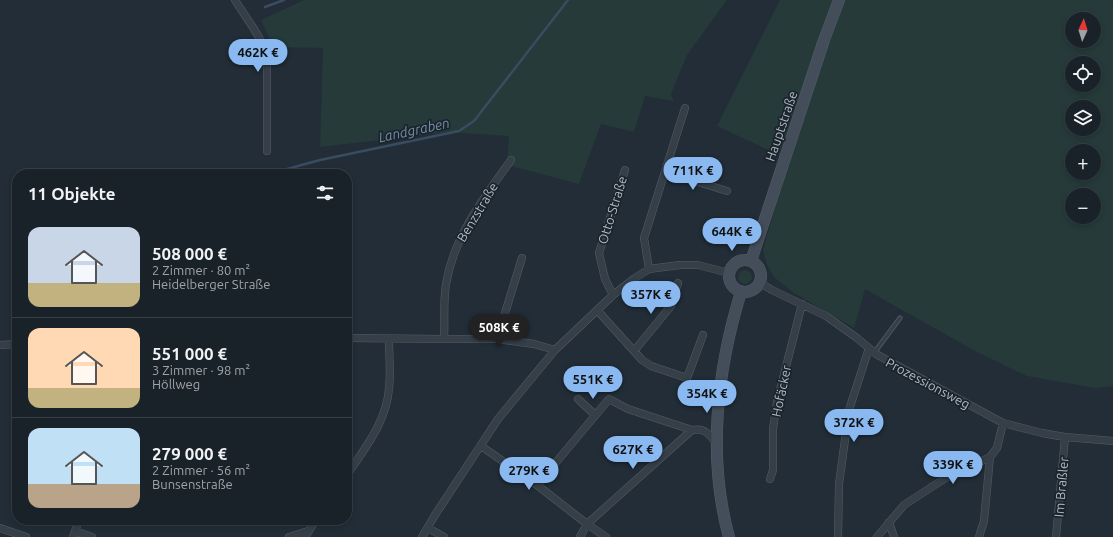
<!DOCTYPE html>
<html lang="de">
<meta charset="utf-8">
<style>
body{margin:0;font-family:Ubuntu,sans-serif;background:#272f35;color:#f1f3f6;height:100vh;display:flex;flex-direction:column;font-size:15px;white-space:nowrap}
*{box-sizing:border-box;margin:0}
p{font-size:13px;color:#9fa4a8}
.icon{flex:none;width:22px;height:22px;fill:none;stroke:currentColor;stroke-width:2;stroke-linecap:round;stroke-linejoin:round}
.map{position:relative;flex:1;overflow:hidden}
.drawer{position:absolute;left:12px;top:169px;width:340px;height:356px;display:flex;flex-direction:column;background:#1a2229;border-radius:16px;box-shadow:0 2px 6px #0003,0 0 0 1px #383f46}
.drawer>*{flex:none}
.needle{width:26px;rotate:4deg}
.controls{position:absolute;left:1065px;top:12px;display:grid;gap:8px}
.controls a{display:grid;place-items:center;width:36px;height:36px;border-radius:50%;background:#1a2229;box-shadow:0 2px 6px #0003,0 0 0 1px #383f46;font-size:20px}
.price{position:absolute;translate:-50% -34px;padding:0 9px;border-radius:14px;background:#89b9f0;color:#111;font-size:13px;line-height:26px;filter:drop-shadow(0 1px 2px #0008)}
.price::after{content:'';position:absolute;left:50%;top:24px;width:12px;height:9px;margin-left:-6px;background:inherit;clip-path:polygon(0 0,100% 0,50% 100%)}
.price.current{background:#222;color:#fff}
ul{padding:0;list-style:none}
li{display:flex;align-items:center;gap:12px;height:100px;padding:0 16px}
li+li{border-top:1px solid #383f46}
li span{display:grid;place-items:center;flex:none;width:112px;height:80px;border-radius:12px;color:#555}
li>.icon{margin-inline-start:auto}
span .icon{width:48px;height:48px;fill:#fffc;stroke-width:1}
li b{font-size:17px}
h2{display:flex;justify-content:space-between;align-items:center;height:48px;padding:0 16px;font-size:17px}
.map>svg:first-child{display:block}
</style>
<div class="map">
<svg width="1113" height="537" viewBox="0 0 1113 537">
<rect width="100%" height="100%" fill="#222d37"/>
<path fill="#253a39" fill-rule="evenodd" d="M 304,0 L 727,0 L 687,55 L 671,94 L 674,101 L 645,96 L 634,132 L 601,124 L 579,184 L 507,165 L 509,136 L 450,132 L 320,147 L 323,48 L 273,47 L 261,20 Z
M 780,0 L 833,0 L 779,155 L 717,126 Z
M 845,0 L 1111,0 L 1113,1 L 1113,386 L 1095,388 L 1027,376 L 973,350 L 865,289 L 854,328 L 794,293 L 775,278 L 767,265 L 763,250 L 797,131 ZM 1072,19 L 1094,19 L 1094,41 L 1072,41 ZM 1072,63 L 1094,63 L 1094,85 L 1072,85 ZM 1072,107 L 1094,107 L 1094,129 L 1072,129 ZM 1072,151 L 1094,151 L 1094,173 L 1072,173 ZM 1072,195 L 1094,195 L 1094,217 L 1072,217 Z
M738 277a7 7 0 1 1 14 0a7 7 0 1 1-14 0Z"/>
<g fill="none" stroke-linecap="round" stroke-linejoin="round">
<path stroke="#394c60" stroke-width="2.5" d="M 265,7 L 284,0
M 276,172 L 320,160 L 459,131 L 474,121 L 568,0"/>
<g stroke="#535d65" stroke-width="5">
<path id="service" d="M 874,353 L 900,318"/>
</g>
<g stroke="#535d65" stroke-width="8">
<path id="minor" d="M 235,0 C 247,20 263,37 267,60 L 267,151
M 666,172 L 727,191
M 649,269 L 644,238 L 685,108
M 760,283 L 772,290 L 826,316 L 857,338 L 876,354 L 1003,423 L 1042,433 L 1065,437 L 1113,441
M 613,295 L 605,279 L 599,253 L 625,170
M 597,310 L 642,360 L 651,366 L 687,378 L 703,335
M 347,338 L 444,339 L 497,339 L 534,344 L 555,350
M 444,339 C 445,321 443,302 446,284 C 454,236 483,199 511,160
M 497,339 L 522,258
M 0,345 L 17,344
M 634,351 L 671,306 L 678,283
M 578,399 L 595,415
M 481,446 L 537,485 L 587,524 L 606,537
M 347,475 C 365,448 387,421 389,388 C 391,372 389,355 389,339
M 770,479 L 773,470 L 773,429 L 777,402 L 802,304
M 537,485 L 609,399 L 628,409 L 692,430
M 889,522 L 894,537
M 0,528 L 26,537
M 428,528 L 444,537
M 75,531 L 92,537
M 73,537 L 79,520
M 289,537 L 308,531
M 305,537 L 316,520
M 422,537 L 435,515 L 498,419 L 555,350 L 613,295 L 635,278 L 649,269 L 680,265 L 698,265 L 729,273
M 580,537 L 587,524 L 692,430 C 705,427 710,435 718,445
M 838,537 L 839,484 L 849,410 L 869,348
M 877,537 L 904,505 L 944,479 L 990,457 L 997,448 L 1003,423
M 979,537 L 984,521 L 990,457
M 1056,537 L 1065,437"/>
</g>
<g stroke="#535d65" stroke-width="12">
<path id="secondary" d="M729 276a16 16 0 1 1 32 0a16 16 0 1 1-32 0Z
M 751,261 L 824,40 L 839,0
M 729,537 C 707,457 717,370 741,292"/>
</g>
<use href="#service" stroke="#363f48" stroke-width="3.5"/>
<use href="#minor" stroke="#363f48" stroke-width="7"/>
<use href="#secondary" stroke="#444e5a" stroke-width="11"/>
</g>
<g text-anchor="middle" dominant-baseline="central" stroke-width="3.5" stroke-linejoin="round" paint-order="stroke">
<g font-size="13" fill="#b0bac4" stroke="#1b242c">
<text transform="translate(781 126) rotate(-71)">Hauptstraße</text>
<text transform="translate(612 210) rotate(-73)">Otto-Straße</text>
<text transform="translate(477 212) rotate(-59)">Benzstraße</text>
<text transform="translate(928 383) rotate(28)">Prozessionsweg</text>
<text transform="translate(781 391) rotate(-78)">Hofäcker</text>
<text transform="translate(1061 487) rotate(-85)">Im Braßler</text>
</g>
<g font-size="14" font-style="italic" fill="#738da6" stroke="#1b242c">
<text transform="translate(414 130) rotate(-12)">Landgraben</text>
</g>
</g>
</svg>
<div class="controls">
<a><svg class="needle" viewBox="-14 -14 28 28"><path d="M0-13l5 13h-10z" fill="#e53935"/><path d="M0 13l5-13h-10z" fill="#9fa4a8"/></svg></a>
<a><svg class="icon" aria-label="locate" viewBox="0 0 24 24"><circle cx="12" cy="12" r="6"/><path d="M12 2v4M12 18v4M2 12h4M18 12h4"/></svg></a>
<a><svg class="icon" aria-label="layers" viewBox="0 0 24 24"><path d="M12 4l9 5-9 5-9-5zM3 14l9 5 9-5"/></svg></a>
<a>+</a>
<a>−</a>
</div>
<b class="price" style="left:258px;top:73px">462K €</b>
<b class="price" style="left:693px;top:191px">711K €</b>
<b class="price" style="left:732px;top:252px">644K €</b>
<b class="price" style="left:651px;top:315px">357K €</b>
<b class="price current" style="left:499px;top:348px">508K €</b>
<b class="price" style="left:593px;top:400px">551K €</b>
<b class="price" style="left:707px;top:414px">354K €</b>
<b class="price" style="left:854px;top:443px">372K €</b>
<b class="price" style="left:633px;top:470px">627K €</b>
<b class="price" style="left:953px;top:485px">339K €</b>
<b class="price" style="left:529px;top:491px">279K €</b>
<section class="drawer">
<h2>11 Objekte<svg class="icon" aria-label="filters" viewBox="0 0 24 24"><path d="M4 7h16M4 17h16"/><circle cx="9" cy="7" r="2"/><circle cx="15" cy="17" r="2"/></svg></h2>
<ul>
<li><span style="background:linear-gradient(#c9d6e8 70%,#c2b280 0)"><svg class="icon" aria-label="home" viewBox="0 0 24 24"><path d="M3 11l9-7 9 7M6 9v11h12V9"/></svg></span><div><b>508 000 €</b><p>2 Zimmer · 80 m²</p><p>Heidelberger Straße</p></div></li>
<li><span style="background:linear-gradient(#ffd9b3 75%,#c2b280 0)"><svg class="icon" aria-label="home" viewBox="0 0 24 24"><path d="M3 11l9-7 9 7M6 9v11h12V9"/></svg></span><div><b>551 000 €</b><p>3 Zimmer · 98 m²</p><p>Höllweg</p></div></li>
<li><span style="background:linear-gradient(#bfe0f5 70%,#b9a48a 0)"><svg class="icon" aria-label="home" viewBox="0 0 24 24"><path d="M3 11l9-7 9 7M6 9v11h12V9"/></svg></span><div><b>279 000 €</b><p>2 Zimmer · 56 m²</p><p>Bunsenstraße</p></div></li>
</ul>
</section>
</div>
